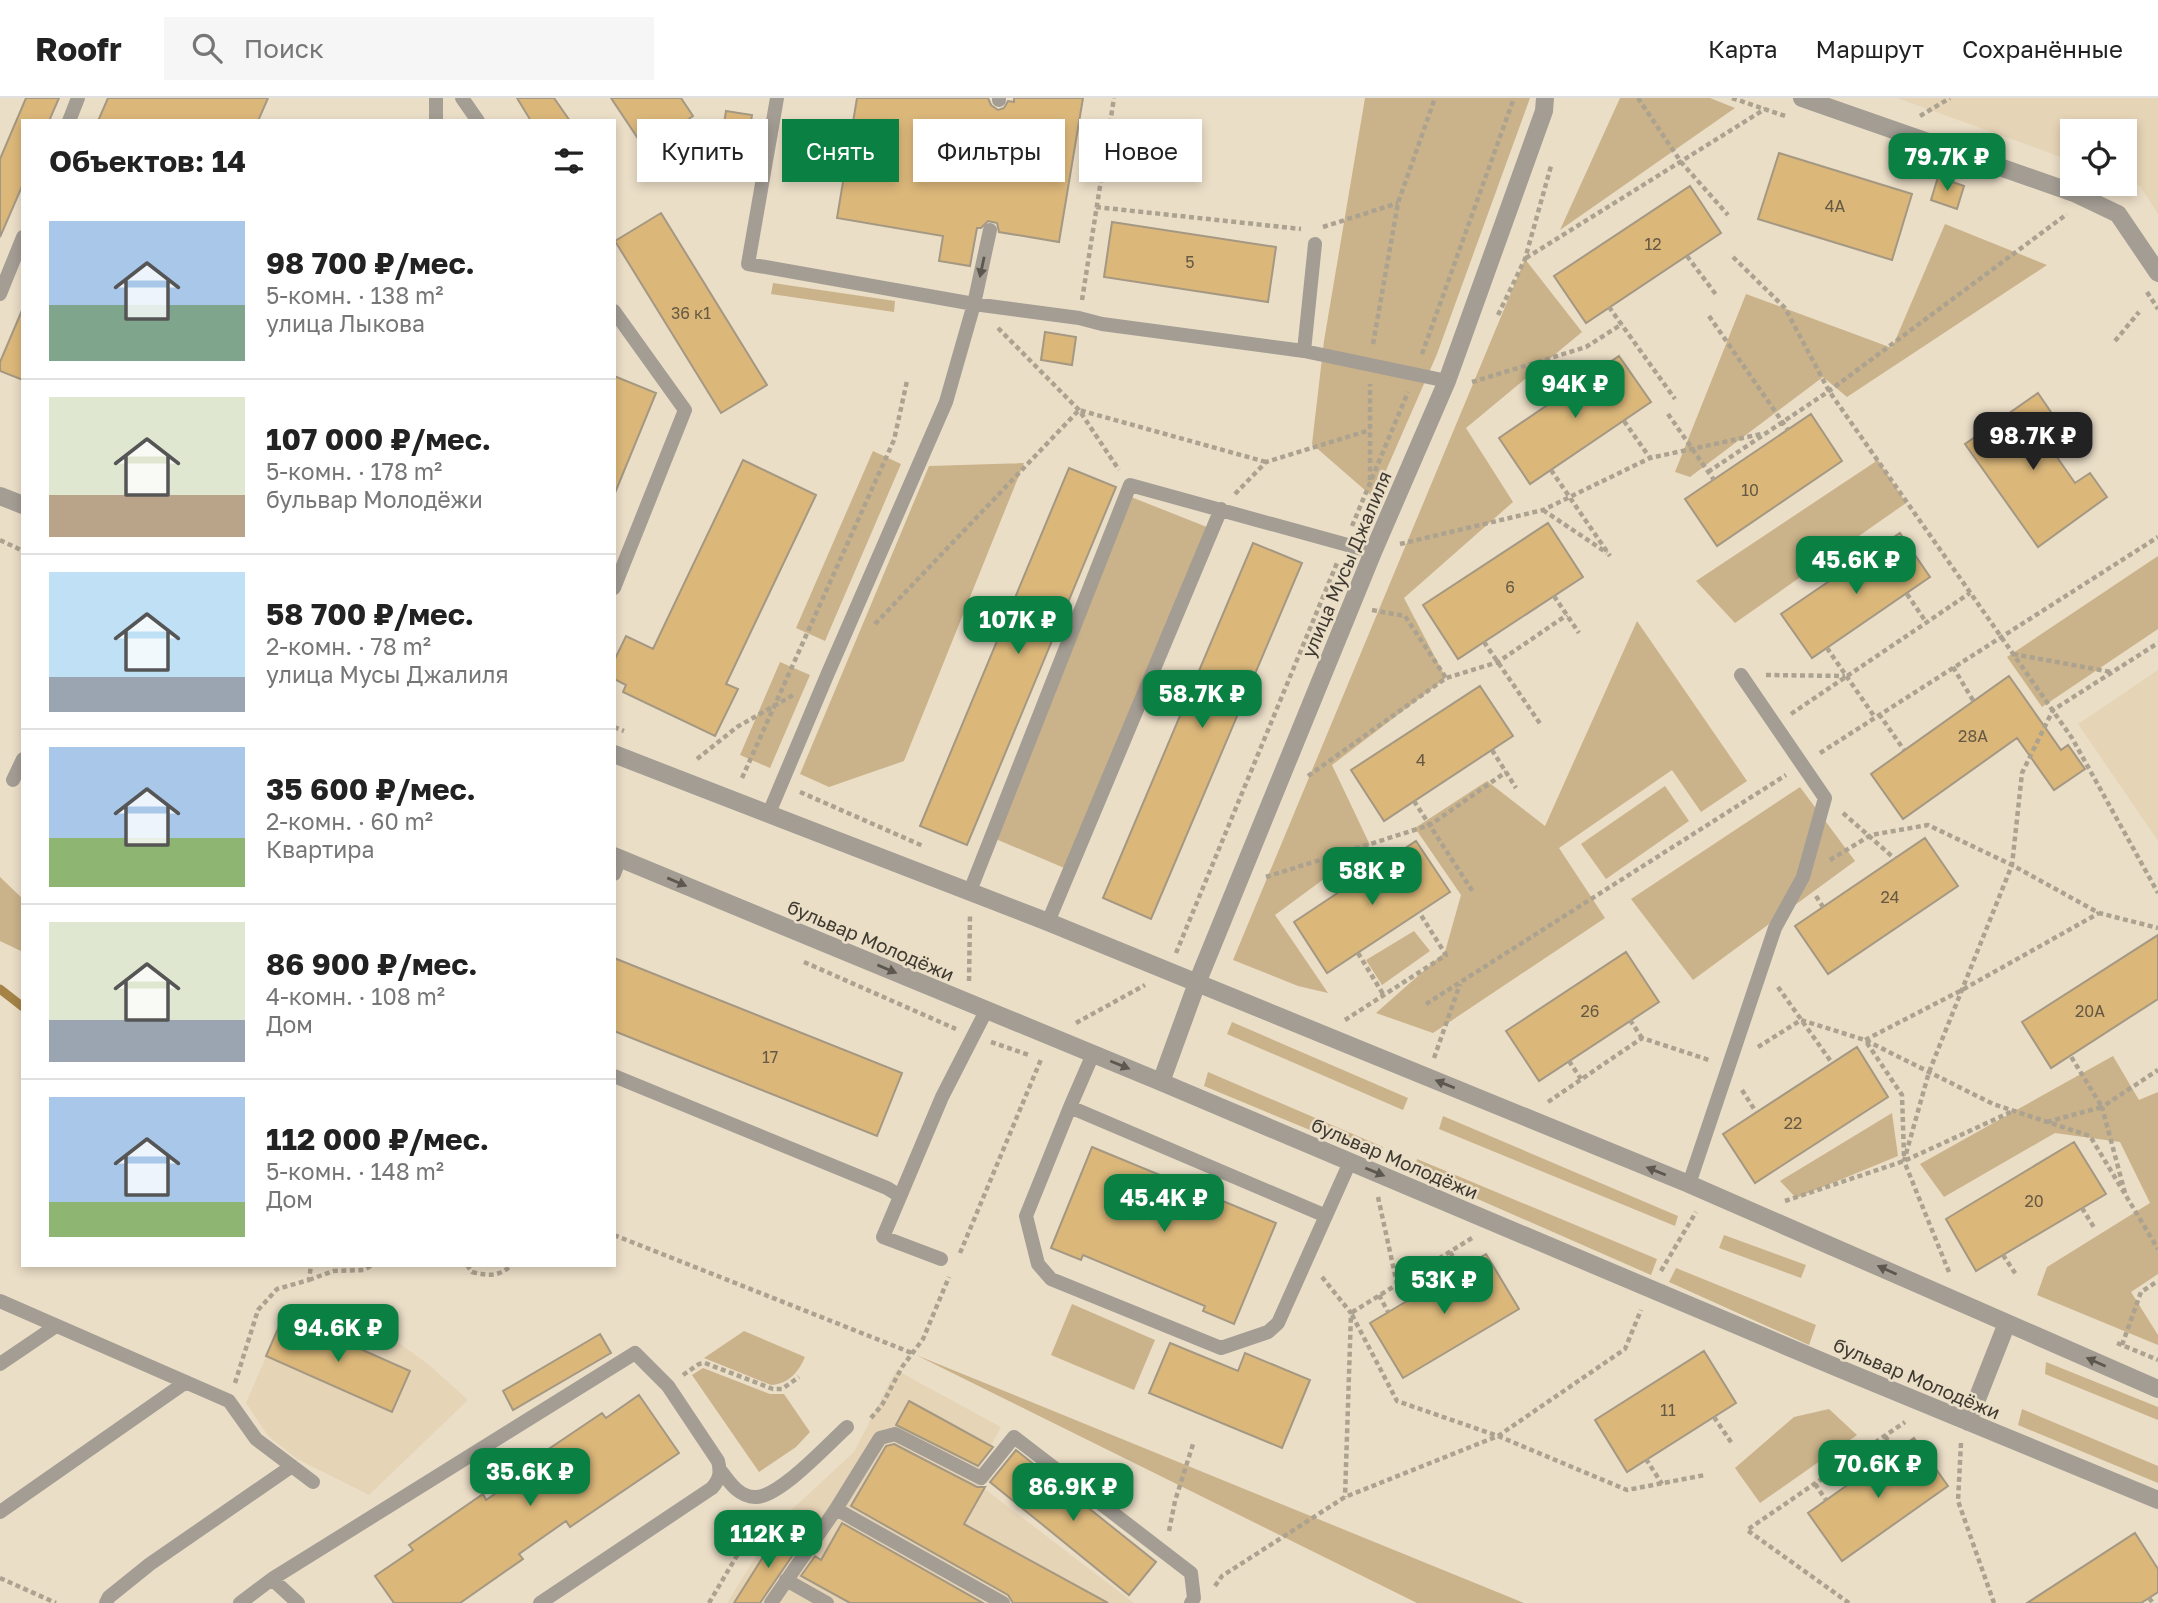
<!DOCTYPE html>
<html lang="ru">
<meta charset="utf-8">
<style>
body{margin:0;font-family:"Golos Text",sans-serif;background:#f6f6f6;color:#222;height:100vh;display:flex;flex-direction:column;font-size:26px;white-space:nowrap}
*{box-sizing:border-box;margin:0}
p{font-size:23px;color:#767676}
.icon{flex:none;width:38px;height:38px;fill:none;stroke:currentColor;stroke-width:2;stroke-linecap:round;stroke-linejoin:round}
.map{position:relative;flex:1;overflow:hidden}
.drawer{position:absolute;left:21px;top:21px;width:595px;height:1148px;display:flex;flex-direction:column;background:#fff;border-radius:0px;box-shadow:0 4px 10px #0003}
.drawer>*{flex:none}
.banner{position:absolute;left:637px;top:21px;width:665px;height:63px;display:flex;gap:14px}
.controls{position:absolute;left:2060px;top:21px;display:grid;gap:14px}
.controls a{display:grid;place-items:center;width:77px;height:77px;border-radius:0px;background:#fff;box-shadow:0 4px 10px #0003;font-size:35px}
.price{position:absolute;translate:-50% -60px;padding:0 16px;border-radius:14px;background:#0b8043;color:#fff;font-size:23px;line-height:46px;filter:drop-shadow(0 2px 4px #0008)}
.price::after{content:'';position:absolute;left:50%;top:42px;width:21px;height:16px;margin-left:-10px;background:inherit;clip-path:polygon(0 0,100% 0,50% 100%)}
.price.selected{background:#222;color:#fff}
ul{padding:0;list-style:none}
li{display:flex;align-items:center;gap:21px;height:175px;padding:0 28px}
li+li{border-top:2px solid #e0e0e0}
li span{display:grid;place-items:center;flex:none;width:196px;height:140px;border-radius:0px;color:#555}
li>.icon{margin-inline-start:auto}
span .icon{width:84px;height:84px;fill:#fffc;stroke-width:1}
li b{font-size:30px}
h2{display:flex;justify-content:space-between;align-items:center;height:84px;padding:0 28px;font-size:30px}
.tag{padding:0 24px;border-radius:0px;background:#fff;box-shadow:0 4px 10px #0003;font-size:24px;line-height:63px}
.tag.selected{background:#0b8043;color:#fff}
header{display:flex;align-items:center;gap:42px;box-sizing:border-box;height:98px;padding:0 35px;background:#fff;border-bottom:2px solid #e0e0e0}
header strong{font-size:33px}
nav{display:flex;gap:38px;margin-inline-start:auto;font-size:24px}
.search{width:490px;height:63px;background:#f6f6f6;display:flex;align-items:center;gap:18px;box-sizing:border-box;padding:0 24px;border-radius:0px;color:#767676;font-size:26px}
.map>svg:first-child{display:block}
</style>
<header>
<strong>Roofr</strong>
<div class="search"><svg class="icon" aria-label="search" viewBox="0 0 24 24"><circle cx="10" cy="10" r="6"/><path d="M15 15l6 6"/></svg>Поиск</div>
<nav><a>Карта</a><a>Маршрут</a><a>Сохранённые</a></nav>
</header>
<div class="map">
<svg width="2158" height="1505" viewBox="0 0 2158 1505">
<rect width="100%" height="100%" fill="#ebdec7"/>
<path fill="#e6d4b7" d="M 1897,0 L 2158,0 L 2158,116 L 2140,88 L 2125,82 L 2124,33 L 2072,33 L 2072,63 Z
M 2158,572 L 2158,743 L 2078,626 Z
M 284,1217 L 333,1239 L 360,1217 L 428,1266 L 468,1302 L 369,1397 L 297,1361 L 268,1338 L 246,1305 Z
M 896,1272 L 1001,1329 L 973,1382 L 1134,1505 L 727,1505 L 776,1426 L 854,1354 Z"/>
<path fill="#cab28a" d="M 1365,0 L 1530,0 L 1437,256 L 1374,400 L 1312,346 L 1324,243 Z
M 1620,0 L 1710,0 L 1735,10 L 1560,132 Z
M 1945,126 L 2047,167 L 1847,299 L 1823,279 L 1690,379 L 1675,374 L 1746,196 L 1892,250 Z
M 1525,161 L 1582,234 L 1466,330 L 1513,404 L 1404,500 L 1446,580 L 1332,667 L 1370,747 L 1275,817 L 1328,895 L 1298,888 L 1233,862 Z
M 773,185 L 895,203 L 894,214 L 771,196 Z
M 873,353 L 901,366 L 825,543 L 796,530 Z
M 1878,362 L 1906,405 L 1735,525 L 1696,483 Z
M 1024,365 L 904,663 L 829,689 L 800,676 L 929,368 Z
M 1126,397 L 1212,431 L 1069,772 L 991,739 Z
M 2158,458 L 2158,531 L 2042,609 L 2007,559 Z
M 1637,523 L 1747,683 L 1701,714 L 1672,672 L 1559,750 L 1605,820 L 1433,935 L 1376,915 L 1445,854 L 1461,797 L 1415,730 L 1487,683 L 1545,728 Z
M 780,564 L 810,577 L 770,670 L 740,657 Z
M 1665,688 L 1689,723 L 1606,781 L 1581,746 Z
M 1800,689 L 1855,763 L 1693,882 L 1631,801 Z
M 0,779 L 23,801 L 23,854 L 0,843 Z
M 1414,833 L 1430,853 L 1382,887 L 1366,862 Z
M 1232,924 L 1408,1000 L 1403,1012 L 1227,936 Z
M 2113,958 L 2139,1002 L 2158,994 L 2158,1176 L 2131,1194 L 2158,1237 L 2158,1247 L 2037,1197 L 2047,1169 L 2150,1105 L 2120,1044 L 2055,1035 L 1944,1099 L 1920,1066 Z
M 1208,974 L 1383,1049 L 1380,1061 L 1204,988 Z
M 1892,1015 L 1898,1058 L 1796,1100 L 1780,1083 Z
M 1443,1018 L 1678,1118 L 1675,1128 L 1439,1031 Z
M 1417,1061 L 1657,1161 L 1651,1177 L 1414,1073 Z
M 1724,1137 L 1806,1167 L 1801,1180 L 1719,1150 Z
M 1676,1170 L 1816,1227 L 1809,1247 L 1669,1184 Z
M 1072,1206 L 1155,1242 L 1134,1292 L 1051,1257 Z
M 744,1233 L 805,1259 C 799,1273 789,1286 771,1287 L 704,1260 Z
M 916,1257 L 1524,1505 L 1417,1505 Z
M 2046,1264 L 2158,1309 L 2158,1322 L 2045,1276 Z
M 703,1270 L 770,1296 L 784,1296 L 810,1334 L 796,1349 L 759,1374 L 692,1277 Z
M 1829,1311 L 1857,1337 L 1760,1405 L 1735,1370 L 1794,1319 Z
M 2022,1311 L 2158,1368 L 2158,1385 L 2018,1327 Z"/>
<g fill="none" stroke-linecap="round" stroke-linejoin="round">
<path stroke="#a58347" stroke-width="9" d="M 0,891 L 23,909"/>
</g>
<path fill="#dbb77a" stroke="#a59883" stroke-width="2" d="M 26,0 L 59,0 L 49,23 L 23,23 L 23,86 L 0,139 L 0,61 Z
M 108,0 L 268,0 L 258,23 L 98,23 Z
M 517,0 L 554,0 L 570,23 L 531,23 Z
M 611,0 L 681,0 L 693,18 L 645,51 Z
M 857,0 L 988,0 L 991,7 L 998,12 L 1004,10 L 1008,3 L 1014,4 L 1014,0 L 1083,0 L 1059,144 L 999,134 L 997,125 L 988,123 L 981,130 L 977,130 L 970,168 L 939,163 L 943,138 L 837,120 Z
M 726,13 L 752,17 L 745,60 L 719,56 Z
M 1779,55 L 1912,96 L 1892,162 L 1758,121 Z
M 1938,79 L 1964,88 L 1957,111 L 1931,102 Z
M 1690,88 L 1721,135 L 1586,225 L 1554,178 Z
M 661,115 L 767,287 L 721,315 L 615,143 Z
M 1112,124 L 1276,149 L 1268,204 L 1104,179 Z
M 23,210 L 23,282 L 0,273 L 0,264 Z
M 1045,234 L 1076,239 L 1072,267 L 1041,262 Z
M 1619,258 L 1651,304 L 1530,386 L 1499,340 Z
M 614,278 L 656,295 L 615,395 L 614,395 Z
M 2038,295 L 2055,320 L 2038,332 L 2075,385 L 2090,375 L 2107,399 L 2038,449 L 1965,346 Z
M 1811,316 L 1842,363 L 1717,448 L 1685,401 Z
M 743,362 L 816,397 L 726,586 L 738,591 L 715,638 L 623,594 L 626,587 L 614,581 L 614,563 L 626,538 L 653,551 Z
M 1069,370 L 1116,389 L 967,747 L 920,728 Z
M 1548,425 L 1583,479 L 1458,561 L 1423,507 Z
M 1900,435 L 1930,479 L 1812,560 L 1781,516 Z
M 1253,445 L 1302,465 L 1151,821 L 1103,800 Z
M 2009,578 L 2061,652 L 2068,647 L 2085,671 L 2054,692 L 2017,640 L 1903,721 L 1871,676 Z
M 1480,588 L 1513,638 L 1384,723 L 1351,672 Z
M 1925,740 L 1958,788 L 1828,876 L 1795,828 Z
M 1416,743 L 1450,794 L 1327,875 L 1294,824 Z
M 2158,837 L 2158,901 L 2051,970 L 2022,924 Z
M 1626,854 L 1659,904 L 1539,983 L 1506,933 Z
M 614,860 L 902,975 L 877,1038 L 614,933 Z
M 1857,949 L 1888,999 L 1755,1085 L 1723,1036 Z
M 2074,1044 L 2106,1096 L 1976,1173 L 1946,1121 Z
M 1092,1049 L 1276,1125 L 1234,1226 L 1203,1213 L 1205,1208 L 1083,1157 L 1081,1162 L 1051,1150 Z
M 1486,1156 L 1519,1211 L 1403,1280 L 1370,1225 Z
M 284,1217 L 410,1273 L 392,1314 L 266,1258 Z
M 600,1236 L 611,1255 L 513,1312 L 503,1293 Z
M 1170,1245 L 1238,1273 L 1245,1255 L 1310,1282 L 1282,1350 L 1149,1295 Z
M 1704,1253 L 1736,1305 L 1627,1374 L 1595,1322 Z
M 639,1297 L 679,1355 L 570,1429 L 566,1423 L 519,1456 L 523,1461 L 460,1505 L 394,1505 L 375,1478 L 413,1452 L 409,1447 L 483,1396 L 486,1402 L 532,1370 L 528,1365 L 602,1315 L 606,1320 Z
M 909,1303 L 942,1321 L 993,1349 L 978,1368 L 896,1327 Z
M 1914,1340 L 1948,1388 L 1842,1463 L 1808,1415 Z
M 894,1346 L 977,1389 L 985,1389 L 964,1426 L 1108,1505 L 1013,1505 L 1008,1497 L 851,1408 L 886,1348 Z
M 1016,1352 L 1156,1464 L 1129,1497 L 990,1384 Z
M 842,1425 L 983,1505 L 850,1505 L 801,1478 L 815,1458 L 821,1462 Z
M 778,1435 L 799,1448 L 760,1505 L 734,1505 Z
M 2135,1435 L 2158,1471 L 2158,1494 L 2149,1500 L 2141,1505 L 2027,1505 Z"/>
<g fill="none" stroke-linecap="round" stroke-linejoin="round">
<path stroke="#aca290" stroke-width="4.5" stroke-dasharray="5 3.5" stroke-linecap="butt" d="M 1638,0 L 1681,64 L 1728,117
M 1732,0 L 1788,19
M 1920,18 L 1950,0
M 1096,109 L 1301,131
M 1323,129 L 1398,105
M 1687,158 L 1717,198
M 1733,159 L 1785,210 L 1829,293 L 2072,640 L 2158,795
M 1526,160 L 1765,11
M 2147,194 L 2158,211
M 1082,202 L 1114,0
M 1609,209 L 1675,301
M 1498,217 L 1525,161 L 1551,68
M 1709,218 L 1788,332
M 998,230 L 1079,312 L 1119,372
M 2115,243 L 2139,214
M 1373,246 L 1398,105 L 1435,0
M 1422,256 L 1514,0
M 1472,284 L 1586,249 L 1622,226
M 1668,316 L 1714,382
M 1624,323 L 1650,360
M 1551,372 L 1610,458
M 1708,374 L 1829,293 L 2067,116
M 1370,382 L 1370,286
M 1235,396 L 1266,364 L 1370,332
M 1543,412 L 1607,455
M 1352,428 L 1408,294
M 0,442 L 23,453
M 1400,446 L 1543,412 L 1650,360 L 1761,336
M 1907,496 L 1926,524
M 1554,498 L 1579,535
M 1372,512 L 1405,518 L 1446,580
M 875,526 L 1079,312 L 1266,364
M 1484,544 L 1541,627
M 1827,550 L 1874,618
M 2013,556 L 2111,574
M 1953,569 L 1974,604
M 1766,577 L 1845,578
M 1791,616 L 1970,495
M 1879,616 L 1904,652
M 614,629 L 624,633
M 1492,652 L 1516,690
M 1820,655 L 2158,439
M 697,661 L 737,629 L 795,596
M 1308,678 L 1446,580 L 1498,564 L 1567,517
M 742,680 L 894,342 L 907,283
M 800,694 L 923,748
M 1414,703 L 1473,794
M 1843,715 L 1895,761
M 1830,762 L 1871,737 L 1928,727 L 2012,767 L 2099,815 L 2158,830
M 1266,779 L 1430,727 L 1506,674
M 1816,798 L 1823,809
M 1176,855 L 1337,465
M 1358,855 L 1383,896
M 804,864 L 956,931
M 969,883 L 970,818
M 1778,889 L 1832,965
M 1426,906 L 1786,677
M 1345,922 L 1446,857 L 1419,814
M 1630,922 L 1642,940
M 1076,925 L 1145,887
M 991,944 L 1029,957
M 1758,949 L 1801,922 L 1865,942 L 1993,1006 L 2090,1038 L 2158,1151
M 1434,960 L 1460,886
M 1569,963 L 1581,981
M 1742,992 L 1756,1014
M 1548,1004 L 1642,940 L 1709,962
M 2047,1024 L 2102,1009 L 2070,957
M 1904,1058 L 1902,997 L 1865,942 L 1962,892 L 2099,815
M 2125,1095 L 2102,1009 L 2158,972
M 1378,1099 L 1397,1186
M 1785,1103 L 1904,1063 L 2013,1013
M 2082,1110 L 2095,1131
M 614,1137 L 912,1255
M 1472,1140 L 1351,1215 L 1397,1303 L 1498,1338 L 1627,1392 L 1705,1377
M 1450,1154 L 1461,1171
M 960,1155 L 1042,959
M 2003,1157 L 2017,1178
M 467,1167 L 472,1174 C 489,1178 498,1179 512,1167
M 1661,1173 L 1696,1114
M 1949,1174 L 1904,1063 L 1929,974 L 2012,767 L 2022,675 L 2053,612 L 2158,545
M 1322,1179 L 1351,1215 L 1345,1399
M 309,1182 L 333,1173 L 364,1172 L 372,1167
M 1379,1197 L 1388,1214
M 2117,1245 L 2158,1262
M 2122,1247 L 2141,1194 L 2158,1183
M 683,1277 L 699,1266 L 705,1265 L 773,1291 L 782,1291 L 799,1279
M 235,1285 L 258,1212 L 277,1191 L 309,1182 L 311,1167
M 1714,1319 L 1733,1347
M 871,1320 L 882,1307 L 902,1269 L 923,1241 L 949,1179
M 1885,1338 L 1895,1353
M 1961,1345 L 1958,1403 L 1994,1505
M 1646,1361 L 1662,1386
M 1815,1386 L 1826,1402
M 733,1415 L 749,1437
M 1169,1433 L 1175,1403 L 1194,1343
M 0,1480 L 56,1505
M 1215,1488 L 1222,1478 L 1345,1399 L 1498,1338 L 1625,1251 L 1641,1212
M 2149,1500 L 2153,1505
M 709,1505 L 752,1432 L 771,1419
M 1849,1505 L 1747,1432 L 1905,1324"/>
<path stroke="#a39d94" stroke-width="14" d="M 462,0 L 478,23
M 777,0 L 748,166 L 974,206 L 1079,220 L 1102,226 L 1304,253 L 1447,283
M 999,2 L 999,0
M 69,23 L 78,0
M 436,23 L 436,0
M 0,196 L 23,139
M 614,213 L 685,312 L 614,490
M 1304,253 L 1315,146
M 13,682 L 23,661
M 769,715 L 828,575 L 946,304 L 974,206 L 990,132
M 614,776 L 620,760
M 970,793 L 1130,387 L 1373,454
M 1048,824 L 1221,411
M 614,978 L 887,1090 L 900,1098
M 1070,1009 L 1093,956
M 1689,1086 L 1775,830 L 1803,779 L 1825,700 L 1741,577
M 1326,1118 L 1070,1009 L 1026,1118 L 1038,1166 L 1051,1181 L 1221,1250 L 1268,1234 L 1278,1225 L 1350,1064
M 941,1161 L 883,1139 L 942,999 L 986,913
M 0,1203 L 229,1303 L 256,1341 L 313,1384
M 0,1266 L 56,1228
M 721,1373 C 729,1384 739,1399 755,1399 C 779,1400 828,1346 847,1329
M 836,1411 L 880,1340 L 895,1336 L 981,1380 L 1014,1339 L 1191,1475 L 1194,1500 L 1191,1505
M 0,1414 L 186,1284
M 272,1481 L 298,1505
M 786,1482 L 827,1505
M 106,1505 L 109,1499 L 150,1466 L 292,1368
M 240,1505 L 272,1481 L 635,1255 L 668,1288 L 718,1363 C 721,1374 720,1381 712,1390 L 540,1505
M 771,1505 L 836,1411 L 1003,1505"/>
<path stroke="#a39d94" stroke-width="18" d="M 1802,0 L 2074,95 L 2118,116 L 2158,175
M 0,398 L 23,407
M 614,656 L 1048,824 L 1689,1086 L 2158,1291
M 614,758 L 1161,984 L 1838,1270 L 2158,1402
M 1161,984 L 1197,885 L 1373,454 L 1447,283 L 1544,13 L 1545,0
M 1968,1324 L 2007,1225"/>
</g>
<defs><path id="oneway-solid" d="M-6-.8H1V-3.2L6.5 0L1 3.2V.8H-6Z" transform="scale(1.75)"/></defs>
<g fill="#5d584f">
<use href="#oneway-solid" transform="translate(982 169) rotate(102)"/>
<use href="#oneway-solid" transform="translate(677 784) rotate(23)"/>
<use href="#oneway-solid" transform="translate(887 871) rotate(23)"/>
<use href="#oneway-solid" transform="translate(1120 967) rotate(22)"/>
<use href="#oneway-solid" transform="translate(1445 986) rotate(-158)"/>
<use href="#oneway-solid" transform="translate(1656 1073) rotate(-158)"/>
<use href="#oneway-solid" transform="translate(1375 1074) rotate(22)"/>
<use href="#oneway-solid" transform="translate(1887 1172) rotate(-156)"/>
<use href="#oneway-solid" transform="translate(2096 1264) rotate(-156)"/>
</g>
<g text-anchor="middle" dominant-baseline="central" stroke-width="5" stroke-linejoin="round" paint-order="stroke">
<g font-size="16" fill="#665943">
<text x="1835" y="108">4А</text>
<text x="1653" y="146">12</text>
<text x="1190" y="164">5</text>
<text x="691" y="215">36 к1</text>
<text x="1750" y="392">10</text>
<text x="1510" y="489">6</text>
<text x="1973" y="638">28А</text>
<text x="1421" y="662">4</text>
<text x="1890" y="799">24</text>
<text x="1590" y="913">26</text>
<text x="2090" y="913">20А</text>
<text x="770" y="959">17</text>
<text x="1793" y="1025">22</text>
<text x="2034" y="1103">20</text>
<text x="1668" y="1312">11</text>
</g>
<g font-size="19" fill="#3f3a31" stroke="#ebdec7">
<text transform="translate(1346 466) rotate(-67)">улица Мусы Джалиля</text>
<text transform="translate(871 842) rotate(23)">бульвар Молодёжи</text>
<text transform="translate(1395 1060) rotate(23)">бульвар Молодёжи</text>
<text transform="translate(1917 1280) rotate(23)">бульвар Молодёжи</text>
</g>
</g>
</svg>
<div class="controls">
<a><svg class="icon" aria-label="locate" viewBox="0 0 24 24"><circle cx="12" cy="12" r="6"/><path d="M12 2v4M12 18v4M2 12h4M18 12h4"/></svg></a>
</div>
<b class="price" style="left:1947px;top:95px">79.7K ₽</b>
<b class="price" style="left:1575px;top:322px">94K ₽</b>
<b class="price selected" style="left:2033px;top:374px">98.7K ₽</b>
<b class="price" style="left:1856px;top:498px">45.6K ₽</b>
<b class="price" style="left:1018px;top:558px">107K ₽</b>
<b class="price" style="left:1202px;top:632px">58.7K ₽</b>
<b class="price" style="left:1372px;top:809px">58K ₽</b>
<b class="price" style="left:1164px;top:1136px">45.4K ₽</b>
<b class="price" style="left:1444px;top:1218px">53K ₽</b>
<b class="price" style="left:338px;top:1266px">94.6K ₽</b>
<b class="price" style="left:1878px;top:1402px">70.6K ₽</b>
<b class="price" style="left:530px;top:1410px">35.6K ₽</b>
<b class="price" style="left:1073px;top:1425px">86.9K ₽</b>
<b class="price" style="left:768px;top:1472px">112K ₽</b>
<div class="banner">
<a class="tag">Купить</a>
<a class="tag selected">Снять</a>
<a class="tag">Фильтры</a>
<a class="tag">Новое</a>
</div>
<section class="drawer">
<h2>Объектов: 14<svg class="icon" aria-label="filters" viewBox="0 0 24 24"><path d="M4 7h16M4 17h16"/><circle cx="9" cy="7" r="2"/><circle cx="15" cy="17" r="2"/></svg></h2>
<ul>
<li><span style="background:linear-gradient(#a9c7e8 60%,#7fa58c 0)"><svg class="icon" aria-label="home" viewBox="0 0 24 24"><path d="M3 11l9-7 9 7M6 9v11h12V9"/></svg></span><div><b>98 700 ₽/мес.</b><p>5-комн. · 138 m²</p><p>улица Лыкова</p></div></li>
<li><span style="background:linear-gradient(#dfe7d0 70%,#b9a48a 0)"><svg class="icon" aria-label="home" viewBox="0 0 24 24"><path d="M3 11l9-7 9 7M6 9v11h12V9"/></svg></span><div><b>107 000 ₽/мес.</b><p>5-комн. · 178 m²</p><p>бульвар Молодёжи</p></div></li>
<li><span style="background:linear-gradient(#bfe0f5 75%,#9aa5b1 0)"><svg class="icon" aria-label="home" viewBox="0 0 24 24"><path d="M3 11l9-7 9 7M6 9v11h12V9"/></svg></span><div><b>58 700 ₽/мес.</b><p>2-комн. · 78 m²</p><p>улица Мусы Джалиля</p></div></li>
<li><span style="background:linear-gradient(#a9c7e8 65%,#8fb573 0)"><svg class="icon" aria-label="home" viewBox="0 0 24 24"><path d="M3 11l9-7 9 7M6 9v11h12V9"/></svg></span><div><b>35 600 ₽/мес.</b><p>2-комн. · 60 m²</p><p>Квартира</p></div></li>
<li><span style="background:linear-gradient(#dfe7d0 70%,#9aa5b1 0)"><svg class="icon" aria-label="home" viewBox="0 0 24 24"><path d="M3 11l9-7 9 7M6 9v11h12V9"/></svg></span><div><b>86 900 ₽/мес.</b><p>4-комн. · 108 m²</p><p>Дом</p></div></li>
<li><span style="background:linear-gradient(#a9c7e8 75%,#8fb573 0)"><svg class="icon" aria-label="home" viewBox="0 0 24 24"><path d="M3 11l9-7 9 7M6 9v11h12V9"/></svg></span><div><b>112 000 ₽/мес.</b><p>5-комн. · 148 m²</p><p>Дом</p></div></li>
</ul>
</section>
</div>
